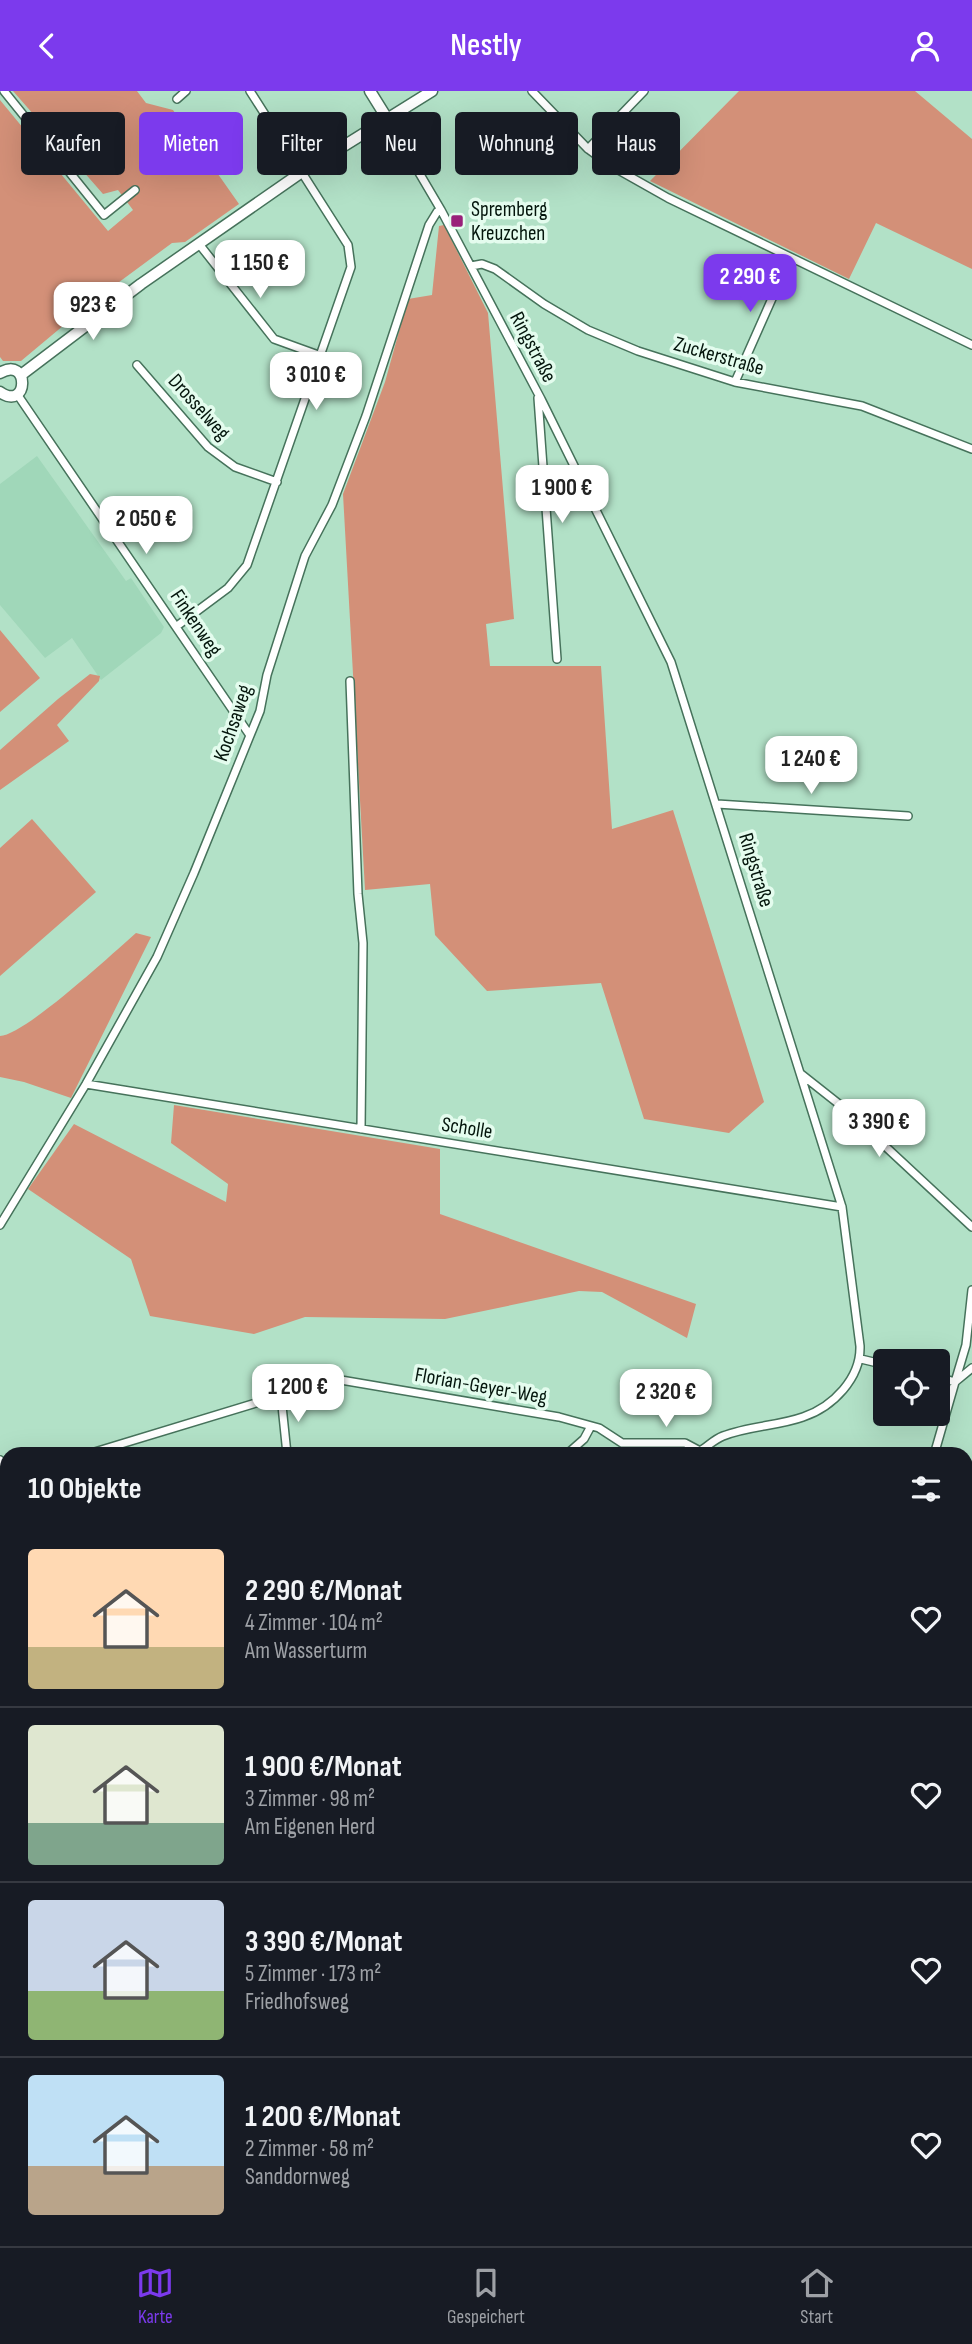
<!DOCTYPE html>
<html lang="de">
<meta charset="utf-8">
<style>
body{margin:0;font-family:"Sofia Sans Condensed",sans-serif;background:#20242c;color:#f1f3f6;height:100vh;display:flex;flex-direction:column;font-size:26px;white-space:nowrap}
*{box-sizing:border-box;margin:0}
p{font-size:23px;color:#9ea1a6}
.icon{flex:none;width:38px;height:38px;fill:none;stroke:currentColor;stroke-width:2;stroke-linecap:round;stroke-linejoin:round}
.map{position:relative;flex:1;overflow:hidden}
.sheet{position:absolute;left:0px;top:1356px;width:973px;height:800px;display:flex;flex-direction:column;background:#171b24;border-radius:21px 21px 0 0;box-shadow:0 7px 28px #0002}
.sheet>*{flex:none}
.guide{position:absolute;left:21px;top:21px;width:931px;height:63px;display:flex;gap:14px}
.buttons{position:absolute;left:873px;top:1258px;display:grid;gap:14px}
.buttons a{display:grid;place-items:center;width:77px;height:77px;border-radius:7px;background:#171b24;box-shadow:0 7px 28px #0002;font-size:35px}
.price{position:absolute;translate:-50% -60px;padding:0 16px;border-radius:14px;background:#fff;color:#222;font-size:23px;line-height:46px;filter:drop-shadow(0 2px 4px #0008)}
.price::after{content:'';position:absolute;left:50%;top:42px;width:21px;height:16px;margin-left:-10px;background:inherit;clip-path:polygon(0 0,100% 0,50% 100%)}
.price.on{background:#7c3aed;color:#fff}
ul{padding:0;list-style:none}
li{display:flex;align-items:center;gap:21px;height:175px;padding:0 28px}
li+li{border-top:2px solid #363941}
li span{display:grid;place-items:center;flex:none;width:196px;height:140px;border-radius:7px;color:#555}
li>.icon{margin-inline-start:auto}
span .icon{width:84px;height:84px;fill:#fffc;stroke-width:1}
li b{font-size:30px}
h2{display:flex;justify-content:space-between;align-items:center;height:84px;padding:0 28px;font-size:30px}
.chip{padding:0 24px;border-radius:7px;background:#171b24;box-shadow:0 7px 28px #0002;font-size:24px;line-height:63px}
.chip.on{background:#7c3aed;color:#fff}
header{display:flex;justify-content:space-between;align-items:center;height:91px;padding:0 28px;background:#7c3aed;color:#fff;font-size:32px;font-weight:600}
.dock{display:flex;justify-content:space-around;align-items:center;height:98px;border-top:2px solid #363941;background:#171b24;font-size:19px;color:#9ea1a6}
.dock a{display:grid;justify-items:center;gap:4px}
.dock .on{color:#7c3aed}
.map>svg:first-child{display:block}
</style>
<header><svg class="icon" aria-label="back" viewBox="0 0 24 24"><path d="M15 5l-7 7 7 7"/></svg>Nestly<svg class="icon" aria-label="person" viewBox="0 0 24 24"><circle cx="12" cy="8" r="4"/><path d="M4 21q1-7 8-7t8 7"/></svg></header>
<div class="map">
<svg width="972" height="2155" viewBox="0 0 972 2155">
<rect width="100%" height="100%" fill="#b2e1c7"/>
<path fill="#a0d7b9" d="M 37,365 L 126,490 L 131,487 L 164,536 L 161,542 L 101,589 L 72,547 L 45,567 L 0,514 L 0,393 Z"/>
<path fill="#d39078" d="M 13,0 L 137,0 L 146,12 L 173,19 L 239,113 L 185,151 L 172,152 L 88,214 L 21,270 L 3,270 L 0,266 L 0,9 L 108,140 L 133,119 L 118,99 L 103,103 Z
M 739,0 L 915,0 L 972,48 L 972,178 L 876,132 L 849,188 L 650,90 Z
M 444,134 L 488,222 L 514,528 L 486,533 L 490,575 L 601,575 L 612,738 L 673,719 L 764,1011 L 729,1042 L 644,1028 L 601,892 L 487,900 L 435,844 L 430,793 L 365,799 L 343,403 L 385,291 L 408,208 L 432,204 L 439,135 Z
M 0,539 L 40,587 L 0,621 Z
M 90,583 L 100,585 L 99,590 L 57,634 L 69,650 L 0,699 L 0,659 L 58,608 Z
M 32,728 L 96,801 L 0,885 L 0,757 Z
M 136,842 L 151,846 L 71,1007 L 24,991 L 0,986 L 0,945 C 25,944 113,862 136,842 Z
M 174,1014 L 440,1058 L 440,1123 L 696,1213 L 687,1247 L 602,1201 L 579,1200 L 445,1228 L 305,1226 L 254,1243 L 150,1225 L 131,1168 L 28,1098 L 74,1033 L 226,1111 L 228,1093 L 171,1052 Z
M 7,1444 L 7,1498 L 0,1484 L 0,1445 Z
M 7,1510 L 7,1866 L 0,1857 L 0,1515 Z
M 972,1895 L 972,1998 L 966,2003 L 966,1900 Z
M 0,1944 L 7,1944 L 7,2149 L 291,2149 L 275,2155 L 0,2155 Z
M 319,2149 L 377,2149 L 360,2155 L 303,2155 Z
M 803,2149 L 852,2149 L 848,2155 L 798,2155 Z"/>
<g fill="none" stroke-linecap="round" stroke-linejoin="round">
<g stroke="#46725b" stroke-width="10">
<path id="street" d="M 4,0 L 104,124 L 135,99
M 532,0 L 588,58 L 613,76 L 668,107 L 972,254
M 177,8 L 186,0
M 388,29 L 441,119 L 541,308 L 671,571 L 842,1116 L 860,1255 C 861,1287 833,1316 803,1326 C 778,1335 748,1335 723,1345 C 715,1348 708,1355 700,1360 L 698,1363
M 588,58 L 644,0
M 199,153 L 274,248 L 321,265
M 471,175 L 482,173 L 495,178 L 544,213 L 588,239 L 638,260 L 735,291 L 862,315 L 972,358
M 137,274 L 208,356 L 235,376 L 277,391
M 735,291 L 790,167
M 17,303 L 249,643
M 538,307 L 557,568
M 177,535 L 228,497 L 247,474 L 351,176 L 348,154 L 250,0
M 350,590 L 358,803 L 363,852 L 361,1038
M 717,713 L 908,725
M 801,983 L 844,1017 L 972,1136
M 86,993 L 842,1116
M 0,1134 L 86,993 L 157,866 L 194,782 L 260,620 L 267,584 L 305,465 L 332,414 L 366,325 L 429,134 L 437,121 L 441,119
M 861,1268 L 886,1274
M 938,1286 L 955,1291 L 966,1254 L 972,1199
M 281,1305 L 287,1363
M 936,1357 L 955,1291 L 972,1277
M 88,1363 L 335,1288 L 559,1326 L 599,1337 L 622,1352 L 685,1352 L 700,1360
M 567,1363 L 584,1348 L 591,1335
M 0,1369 L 7,1376
M 0,1390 L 7,1387
M 966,1538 L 972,1556
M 966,1721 L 972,1721
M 732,2149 L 733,2155"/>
</g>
<g stroke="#46725b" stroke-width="13">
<path id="secondary" d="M 370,0 L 388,29
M 0,282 C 30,264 29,321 0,301
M 21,284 L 141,193 L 302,81 L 432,0"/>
</g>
<use href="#street" stroke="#fff" stroke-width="7"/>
<use href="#secondary" stroke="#fff" stroke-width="10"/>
<g stroke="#405c4d" stroke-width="5">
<path id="rail" d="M 966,1886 L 972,1882
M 292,2155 L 308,2149"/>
</g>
<use href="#rail" stroke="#e4fcee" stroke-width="2.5" stroke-dasharray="8" stroke-linecap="butt"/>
</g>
<rect fill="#99207a" stroke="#e4fcee" stroke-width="2.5" x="450" y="123" width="14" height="14" rx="3.5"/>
<g text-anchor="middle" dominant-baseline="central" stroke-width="7" stroke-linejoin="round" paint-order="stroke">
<g font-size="21" fill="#04150c" stroke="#e4fcee" text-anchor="start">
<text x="471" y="118">Spremberg<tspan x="471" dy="24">Kreuzchen</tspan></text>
</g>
<g font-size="21" fill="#04150c" stroke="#e4fcee">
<text transform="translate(533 256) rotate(62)">Ringstraße</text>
<text transform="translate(719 265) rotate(16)">Zuckerstraße</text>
<text transform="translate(199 316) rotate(48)">Drosselweg</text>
<text transform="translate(196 532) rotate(56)">Finkenweg</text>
<text transform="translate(233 632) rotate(-71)">Kochsaweg</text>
<text transform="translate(756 779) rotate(73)">Ringstraße</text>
<text transform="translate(467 1037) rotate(9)">Scholle</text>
<text transform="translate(481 1295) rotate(10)">Florian-Geyer-Weg</text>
</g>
</g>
</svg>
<div class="buttons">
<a><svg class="icon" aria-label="locate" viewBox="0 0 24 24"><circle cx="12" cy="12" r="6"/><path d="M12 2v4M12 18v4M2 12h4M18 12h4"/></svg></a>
</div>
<b class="price" style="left:260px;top:209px">1 150 €</b>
<b class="price on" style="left:750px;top:223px">2 290 €</b>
<b class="price" style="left:93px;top:251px">923 €</b>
<b class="price" style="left:316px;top:321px">3 010 €</b>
<b class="price" style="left:562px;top:434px">1 900 €</b>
<b class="price" style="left:146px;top:465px">2 050 €</b>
<b class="price" style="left:811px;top:705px">1 240 €</b>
<b class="price" style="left:879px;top:1068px">3 390 €</b>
<b class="price" style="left:298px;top:1333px">1 200 €</b>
<b class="price" style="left:666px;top:1338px">2 320 €</b>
<div class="guide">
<a class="chip">Kaufen</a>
<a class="chip on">Mieten</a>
<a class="chip">Filter</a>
<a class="chip">Neu</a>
<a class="chip">Wohnung</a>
<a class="chip">Haus</a>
</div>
<section class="sheet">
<h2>10 Objekte<svg class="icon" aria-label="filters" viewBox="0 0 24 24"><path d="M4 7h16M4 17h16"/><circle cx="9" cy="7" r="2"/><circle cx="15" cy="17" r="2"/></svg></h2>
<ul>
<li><span style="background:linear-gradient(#ffd9b3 70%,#c2b280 0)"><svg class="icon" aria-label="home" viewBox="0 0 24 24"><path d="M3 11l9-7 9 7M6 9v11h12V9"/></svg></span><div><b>2 290 €/Monat</b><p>4 Zimmer · 104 m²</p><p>Am Wasserturm</p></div><svg class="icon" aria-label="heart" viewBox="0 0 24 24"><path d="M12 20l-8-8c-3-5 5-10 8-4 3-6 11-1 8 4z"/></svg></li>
<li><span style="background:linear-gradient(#dfe7d0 70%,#7fa58c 0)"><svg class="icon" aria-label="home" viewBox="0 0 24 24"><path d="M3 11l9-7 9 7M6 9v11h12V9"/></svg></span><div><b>1 900 €/Monat</b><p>3 Zimmer · 98 m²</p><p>Am Eigenen Herd</p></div><svg class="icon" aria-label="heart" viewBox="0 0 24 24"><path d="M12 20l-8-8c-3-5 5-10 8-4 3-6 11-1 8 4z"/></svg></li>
<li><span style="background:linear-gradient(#c9d6e8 65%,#8fb573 0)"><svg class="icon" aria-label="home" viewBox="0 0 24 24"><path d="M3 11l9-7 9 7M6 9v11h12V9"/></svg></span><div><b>3 390 €/Monat</b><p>5 Zimmer · 173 m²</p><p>Friedhofsweg</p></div><svg class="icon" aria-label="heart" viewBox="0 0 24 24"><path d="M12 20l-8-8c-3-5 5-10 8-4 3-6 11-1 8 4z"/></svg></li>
<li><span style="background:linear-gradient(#bfe0f5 65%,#b9a48a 0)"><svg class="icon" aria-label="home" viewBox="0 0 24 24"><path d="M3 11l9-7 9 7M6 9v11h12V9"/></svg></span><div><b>1 200 €/Monat</b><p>2 Zimmer · 58 m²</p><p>Sanddornweg</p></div><svg class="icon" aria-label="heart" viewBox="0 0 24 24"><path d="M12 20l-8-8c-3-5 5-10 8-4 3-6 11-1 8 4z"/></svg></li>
</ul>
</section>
</div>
<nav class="dock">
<a class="on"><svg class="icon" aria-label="map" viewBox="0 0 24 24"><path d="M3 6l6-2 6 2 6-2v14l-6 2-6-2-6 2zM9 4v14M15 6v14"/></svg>Karte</a>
<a><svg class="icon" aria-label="saved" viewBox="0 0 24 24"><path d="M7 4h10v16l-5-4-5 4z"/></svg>Gespeichert</a>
<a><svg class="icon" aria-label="home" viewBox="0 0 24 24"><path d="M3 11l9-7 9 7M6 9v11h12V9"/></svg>Start</a>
</nav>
